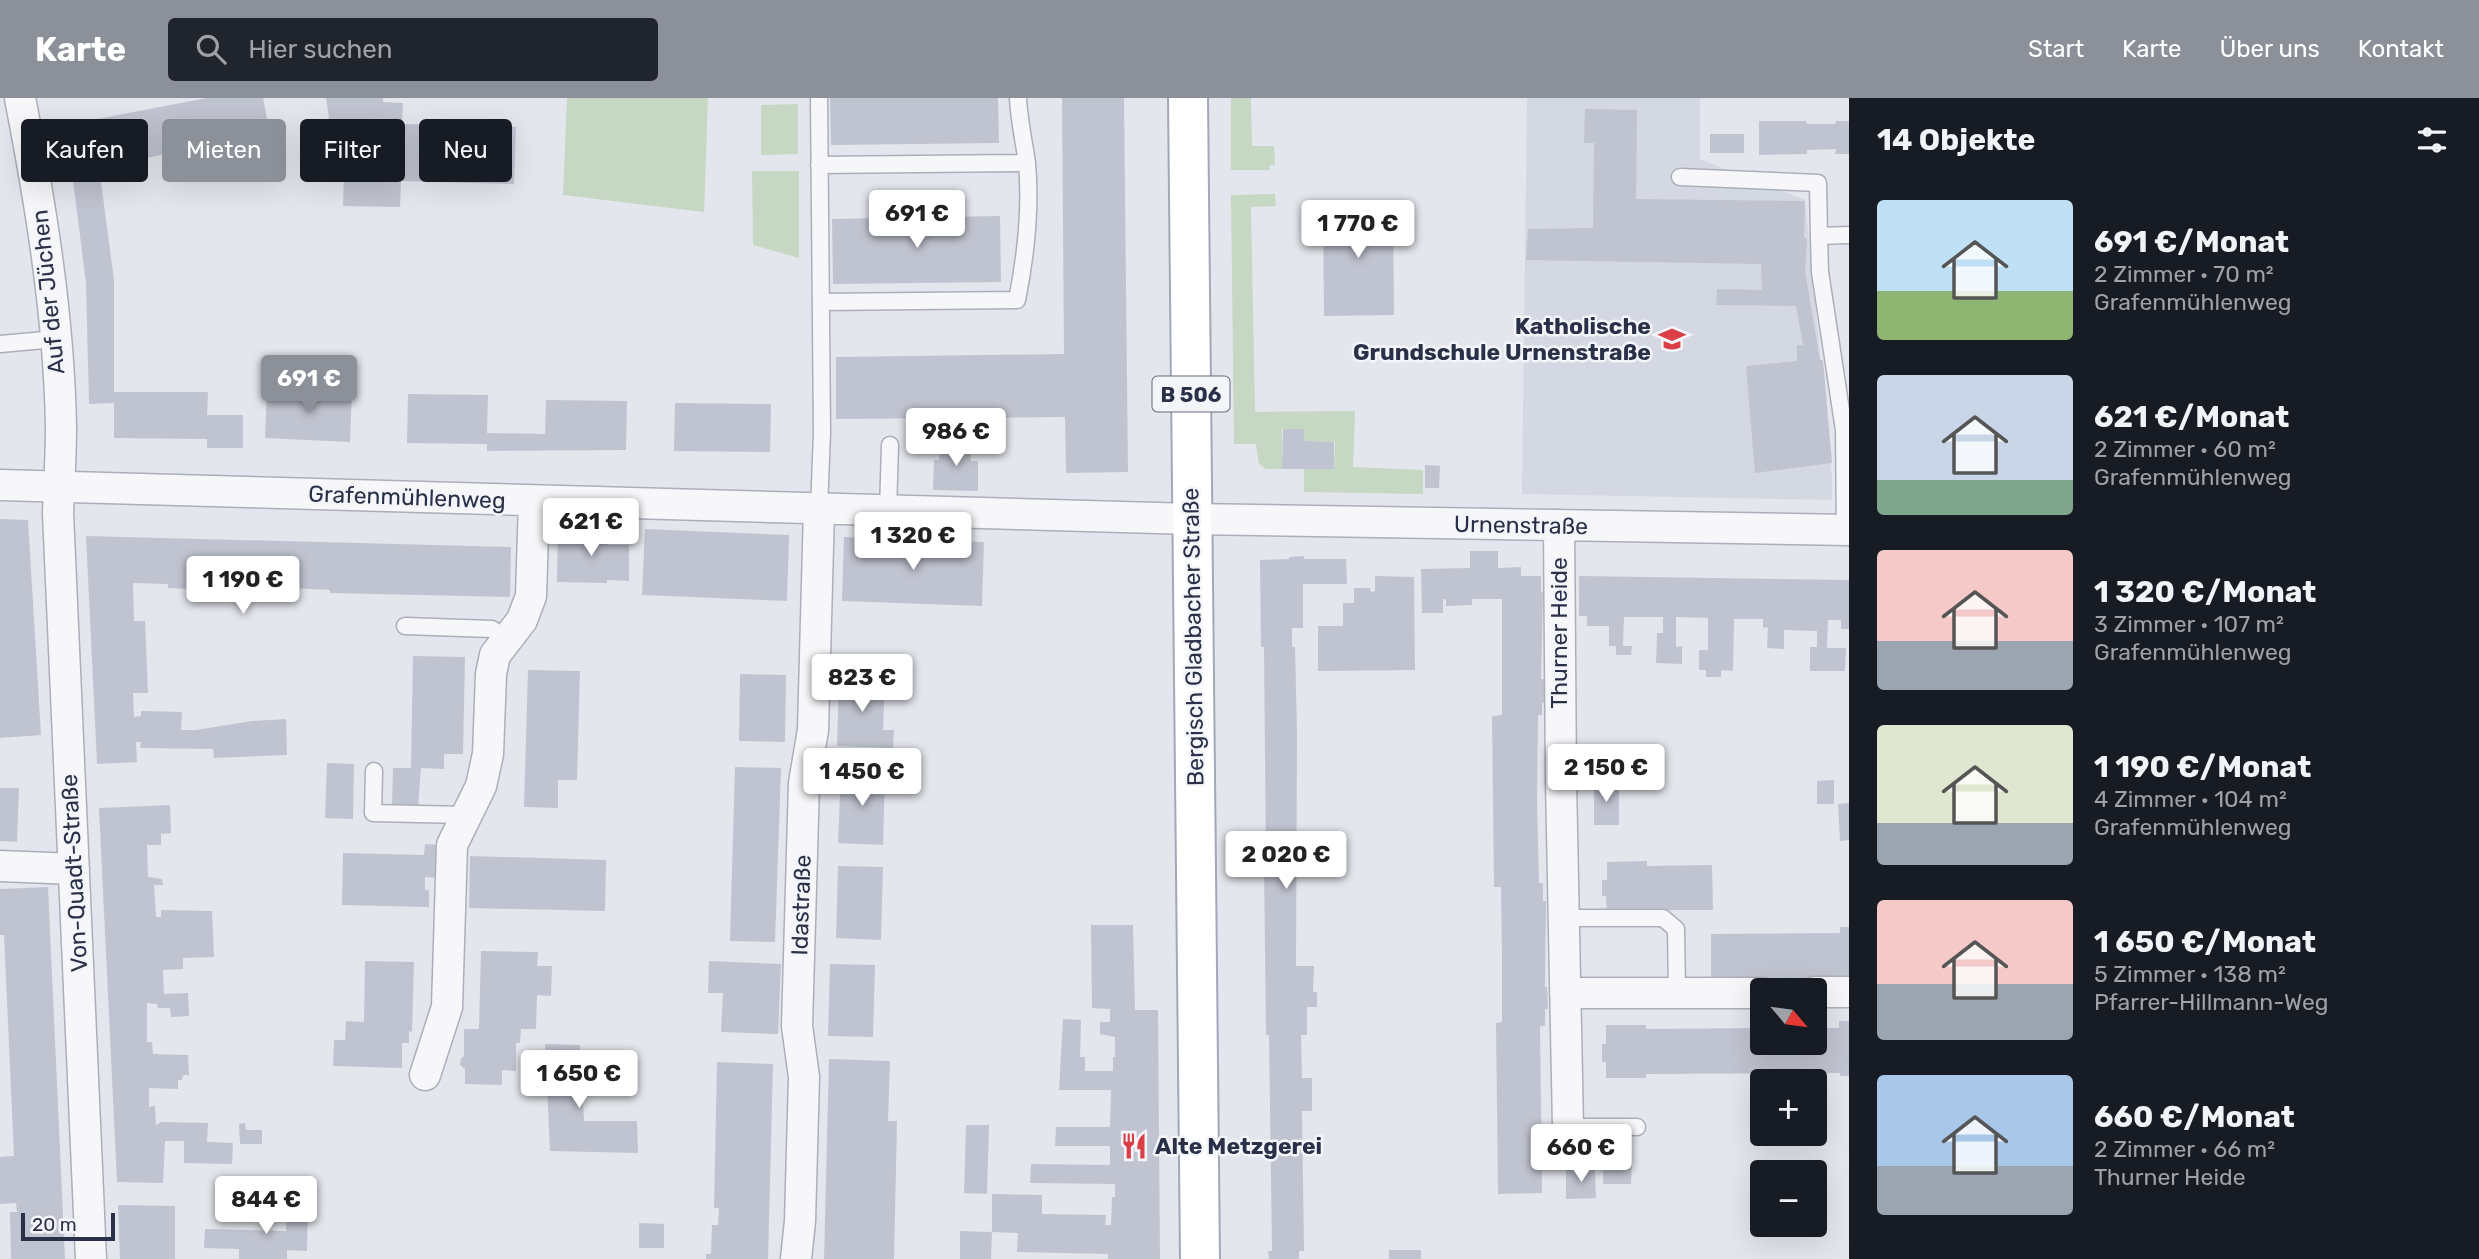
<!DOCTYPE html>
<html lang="de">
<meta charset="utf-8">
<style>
body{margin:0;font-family:Rubik,sans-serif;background:#20242c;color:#f1f3f6;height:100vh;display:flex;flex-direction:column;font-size:26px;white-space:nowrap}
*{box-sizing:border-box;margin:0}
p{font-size:23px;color:#9ea1a6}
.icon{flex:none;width:38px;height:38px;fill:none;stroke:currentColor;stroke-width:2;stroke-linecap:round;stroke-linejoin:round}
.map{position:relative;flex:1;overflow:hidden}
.panel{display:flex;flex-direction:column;background:#171b24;width:630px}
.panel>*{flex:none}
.hud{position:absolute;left:21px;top:21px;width:665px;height:63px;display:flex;gap:14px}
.needle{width:46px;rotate:119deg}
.buttons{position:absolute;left:1750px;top:880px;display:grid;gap:14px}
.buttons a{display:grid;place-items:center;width:77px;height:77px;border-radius:7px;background:#171b24;box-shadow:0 7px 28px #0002;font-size:35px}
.scale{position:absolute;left:21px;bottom:18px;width:94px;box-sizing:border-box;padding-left:7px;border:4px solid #293047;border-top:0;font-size:19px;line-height:24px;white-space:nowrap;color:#293047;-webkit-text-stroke:5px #f3f5f9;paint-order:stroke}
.price{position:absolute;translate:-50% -60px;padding:0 16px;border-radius:7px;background:#fff;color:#222;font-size:23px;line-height:46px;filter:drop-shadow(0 2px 4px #0008)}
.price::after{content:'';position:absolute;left:50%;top:42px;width:21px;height:16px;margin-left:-10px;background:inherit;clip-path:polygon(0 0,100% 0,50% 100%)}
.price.active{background:#8c9099;color:#fff}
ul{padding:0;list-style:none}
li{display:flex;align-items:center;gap:21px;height:175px;padding:0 28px}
li span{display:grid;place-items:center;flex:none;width:196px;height:140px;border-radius:7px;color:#555}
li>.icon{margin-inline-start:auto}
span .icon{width:84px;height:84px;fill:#fffc;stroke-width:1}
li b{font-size:30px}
h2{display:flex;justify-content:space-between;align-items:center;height:84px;padding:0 28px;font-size:30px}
.pill{padding:0 24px;border-radius:7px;background:#171b24;box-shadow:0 7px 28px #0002;font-size:24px;line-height:63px}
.pill.active{background:#8c9099;color:#fff}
header{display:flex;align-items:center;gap:42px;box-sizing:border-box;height:98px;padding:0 35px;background:#8c9099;color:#fff}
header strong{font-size:33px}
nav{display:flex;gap:38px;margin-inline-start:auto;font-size:24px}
.search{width:490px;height:63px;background:#20242c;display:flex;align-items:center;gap:18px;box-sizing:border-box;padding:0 24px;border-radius:7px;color:#9ea1a6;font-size:26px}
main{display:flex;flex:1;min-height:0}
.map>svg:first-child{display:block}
</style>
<header>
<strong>Karte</strong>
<div class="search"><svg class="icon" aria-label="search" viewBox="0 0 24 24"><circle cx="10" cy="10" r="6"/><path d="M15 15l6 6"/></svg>Hier suchen</div>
<nav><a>Start</a><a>Karte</a><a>Über uns</a><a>Kontakt</a></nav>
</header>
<main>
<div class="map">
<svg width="1849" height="1161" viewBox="0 0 1849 1161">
<rect width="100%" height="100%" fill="#e3e6ec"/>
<path fill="#d4d8e2" d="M 1527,0 L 1700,0 L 1700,61 L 1805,102 L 1832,379 L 1832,402 L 1522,396 Z"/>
<path fill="#c6d7c3" d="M 567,0 L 708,0 L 704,114 L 563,97 Z
M 1231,0 L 1251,0 L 1252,48 L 1274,48 L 1275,67 L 1270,67 L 1270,72 L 1231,72 Z
M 798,6 L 798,56 L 761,57 L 761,7 Z
M 752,73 L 799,73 L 799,160 L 753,147 Z
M 1275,96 L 1276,108 L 1251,109 L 1255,314 L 1355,313 L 1353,369 L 1423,372 L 1423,396 L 1304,394 L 1304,371 L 1334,371 L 1335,344 L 1304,343 L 1304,331 L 1282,331 L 1282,371 L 1266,371 L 1259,366 L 1256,346 L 1234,346 L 1231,97 Z"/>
<path fill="#c0c4d0" d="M 207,0 L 263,0 L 270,36 L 99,69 L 114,182 L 114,294 L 208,294 L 207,317 L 243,317 L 243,350 L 207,350 L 207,341 L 114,340 L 114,305 L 89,306 L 86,185 L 72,74 L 80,72 L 71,26 Z
M 326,0 L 383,0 L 383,4 L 403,5 L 402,26 L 516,29 L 514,86 L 401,83 L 400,109 L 343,108 L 345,37 L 332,40 Z
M 830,0 L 998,0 L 999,45 L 831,47 Z
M 1062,0 L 1124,0 L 1128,374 L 1066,375 L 1065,319 L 836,321 L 836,259 L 1064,256 Z
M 1585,11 L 1637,12 L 1636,101 L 1805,103 L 1804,140 L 1807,140 L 1805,173 L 1820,262 L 1823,262 L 1832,365 L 1755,375 L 1746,268 L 1797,263 L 1797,247 L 1803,247 L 1796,208 L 1716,207 L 1717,191 L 1762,192 L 1761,166 L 1526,162 L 1528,131 L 1593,130 L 1594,45 L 1584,45 Z
M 1759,23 L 1806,23 L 1807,26 L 1835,26 L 1836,23 L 1849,23 L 1849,56 L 1835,56 L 1836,51 L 1807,52 L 1807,56 L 1759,57 Z
M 1710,36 L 1744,36 L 1744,55 L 1710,55 Z
M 1393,106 L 1394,217 L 1324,218 L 1323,107 Z
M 1000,118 L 1001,184 L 833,186 L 832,121 Z
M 267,291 L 352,294 L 350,344 L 265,340 Z
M 408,296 L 488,297 L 487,335 L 545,336 L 546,302 L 627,303 L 626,352 L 487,353 L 487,346 L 407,345 Z
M 675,305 L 771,306 L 770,354 L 674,353 Z
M 1283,331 L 1304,331 L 1304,343 L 1334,344 L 1334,371 L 1282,371 Z
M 940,343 L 971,344 L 971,363 L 978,363 L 978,393 L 933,392 L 934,362 L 939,362 Z
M 1425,367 L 1440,368 L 1439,390 L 1425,390 Z
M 0,421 L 28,422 L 41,637 L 0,640 Z
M 558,431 L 577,432 L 577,435 L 608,435 L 608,447 L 629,447 L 629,483 L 607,482 L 607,485 L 557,484 Z
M 645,431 L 789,437 L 787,503 L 642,497 Z
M 86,438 L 511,449 L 510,499 L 330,495 L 330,492 L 292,490 L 216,489 L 216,492 L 168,490 L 168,486 L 133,485 L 134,523 L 145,523 L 148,595 L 133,595 L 134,619 L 141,618 L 141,613 L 182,614 L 181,632 L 196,632 L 252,623 L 286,621 L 287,657 L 214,660 L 213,651 L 140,650 L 141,644 L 136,644 L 137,664 L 97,666 Z
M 844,439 L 984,444 L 982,508 L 842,503 Z
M 1470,453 L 1498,453 L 1498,470 L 1521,469 L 1521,478 L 1541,478 L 1541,495 L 1543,494 L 1541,581 L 1545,581 L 1545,605 L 1542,605 L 1542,617 L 1538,617 L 1537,704 L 1539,785 L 1543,785 L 1543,803 L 1546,803 L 1545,889 L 1547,889 L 1548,911 L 1545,911 L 1545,928 L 1540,928 L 1542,1095 L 1498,1096 L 1496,925 L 1502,924 L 1502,859 L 1501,789 L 1494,789 L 1492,618 L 1502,617 L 1502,501 L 1472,501 L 1472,507 L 1446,508 L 1446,501 L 1443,501 L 1443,515 L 1422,515 L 1421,471 L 1470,470 Z
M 1304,458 L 1304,461 L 1346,461 L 1347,486 L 1303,486 L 1303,530 L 1292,530 L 1292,549 L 1295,549 L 1297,635 L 1296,868 L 1314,868 L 1313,894 L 1317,894 L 1317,909 L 1307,909 L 1307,937 L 1301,937 L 1302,980 L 1312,980 L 1312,1013 L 1302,1013 L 1304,1153 L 1299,1153 L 1299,1161 L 1269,1161 L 1268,1153 L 1272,1153 L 1269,937 L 1266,937 L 1264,765 L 1266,765 L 1264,549 L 1261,549 L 1260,462 L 1289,461 L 1289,459 Z
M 1375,478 L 1414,479 L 1415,572 L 1318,573 L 1318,528 L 1343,528 L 1343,505 L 1354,505 L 1354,490 L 1370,490 L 1371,494 L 1375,493 Z
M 1579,478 L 1849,482 L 1849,531 L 1841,531 L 1841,522 L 1828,522 L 1827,550 L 1846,550 L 1845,573 L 1810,573 L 1810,549 L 1817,549 L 1817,533 L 1784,532 L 1784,551 L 1767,550 L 1768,529 L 1763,530 L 1763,521 L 1734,521 L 1733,573 L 1721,572 L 1721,579 L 1706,579 L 1706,572 L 1699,572 L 1699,552 L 1708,552 L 1708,520 L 1676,519 L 1676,549 L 1682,548 L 1682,566 L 1656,565 L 1657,535 L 1663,535 L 1663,519 L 1624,519 L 1623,548 L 1632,548 L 1631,557 L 1616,557 L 1616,548 L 1609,548 L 1609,528 L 1587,528 L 1587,518 L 1579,518 Z
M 413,558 L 465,559 L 463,656 L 444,656 L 444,671 L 421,670 L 418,709 L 394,708 L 392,707 L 393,670 L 411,670 Z
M 528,572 L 580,573 L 577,682 L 558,682 L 558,710 L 524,709 Z
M 740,576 L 786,577 L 785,644 L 739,643 Z
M 839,579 L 885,580 L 883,632 L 894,632 L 893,650 L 837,648 Z
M 1586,646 L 1614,646 L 1614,678 L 1586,678 Z
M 327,665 L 354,666 L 353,721 L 325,720 Z
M 735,669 L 781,670 L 775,844 L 730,843 Z
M 841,674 L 885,675 L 883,747 L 838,745 Z
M 1834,682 L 1834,706 L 1817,706 L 1817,683 Z
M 1594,686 L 1619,686 L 1619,727 L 1594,727 Z
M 0,690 L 19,690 L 17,744 L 0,743 Z
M 1849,705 L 1849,742 L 1840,743 L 1838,706 Z
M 170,707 L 171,735 L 161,736 L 161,747 L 147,747 L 148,779 L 162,781 L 163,787 L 154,787 L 156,819 L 161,819 L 161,812 L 212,813 L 214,859 L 183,860 L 183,871 L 163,872 L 164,896 L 188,895 L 189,918 L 171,919 L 170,910 L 158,910 L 157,906 L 147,905 L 147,944 L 152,944 L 153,956 L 188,957 L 189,977 L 183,977 L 182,982 L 178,982 L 178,991 L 149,990 L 149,1009 L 155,1008 L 156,1027 L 161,1024 L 208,1025 L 207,1044 L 233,1045 L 232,1066 L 184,1065 L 184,1043 L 165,1043 L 163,1085 L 117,1084 L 99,710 Z
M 425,746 L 440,747 L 439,780 L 425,779 L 425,792 L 429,792 L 429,809 L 342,807 L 343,755 L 424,757 Z
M 470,758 L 606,762 L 605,813 L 469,810 Z
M 1647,763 L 1647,768 L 1712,767 L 1713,812 L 1647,812 L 1607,817 L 1606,798 L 1602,798 L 1602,782 L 1607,782 L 1607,764 Z
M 838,768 L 883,769 L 881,842 L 836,840 Z
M 48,789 L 65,1161 L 11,1161 L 10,1114 L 17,1114 L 16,1105 L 0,1106 L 0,1059 L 14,1058 L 4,837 L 0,837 L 0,791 Z
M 1091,827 L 1133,827 L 1135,912 L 1158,912 L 1160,1161 L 1108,1161 L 1108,1156 L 1017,1154 L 1018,1135 L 992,1134 L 992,1096 L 1042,1097 L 1042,1116 L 1106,1117 L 1105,1127 L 1111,1127 L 1112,1099 L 1115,1099 L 1115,1086 L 1030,1085 L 1031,1066 L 1110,1067 L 1110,1048 L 1055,1048 L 1056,1029 L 1110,1029 L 1111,992 L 1059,992 L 1063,921 L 1081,922 L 1080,959 L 1085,959 L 1085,973 L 1113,973 L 1113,959 L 1115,959 L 1115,939 L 1100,936 L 1100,924 L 1110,924 L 1110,911 L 1092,910 Z
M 1840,829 L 1849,829 L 1849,886 L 1841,881 L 1711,882 L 1711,836 L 1840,835 Z
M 481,853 L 538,854 L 537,868 L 552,868 L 551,898 L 537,897 L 536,931 L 521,931 L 520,945 L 516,945 L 516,973 L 502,972 L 502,987 L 465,986 L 465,971 L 460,967 L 461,961 L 464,958 L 464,931 L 479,931 Z
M 365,863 L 414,864 L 412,934 L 409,933 L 409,945 L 402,945 L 402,970 L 333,968 L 334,942 L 345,942 L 346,923 L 364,924 Z
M 709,863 L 781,866 L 778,936 L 721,934 L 723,895 L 708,895 Z
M 830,866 L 875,867 L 873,939 L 828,938 Z
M 1839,923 L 1849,923 L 1849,978 L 1840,978 L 1840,975 L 1646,976 L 1646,980 L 1606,980 L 1606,964 L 1602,964 L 1602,946 L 1606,946 L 1606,927 L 1646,927 L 1646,931 L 1762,930 L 1762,945 L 1815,945 L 1815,930 L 1839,930 Z
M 545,946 L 580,947 L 584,1023 L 637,1023 L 638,1055 L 550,1053 Z
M 829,961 L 890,963 L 888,1023 L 897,1023 L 894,1161 L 824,1161 Z
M 717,964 L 773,966 L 768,1161 L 706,1161 L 706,1156 L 711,1156 L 712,1127 L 718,1127 L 719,1110 L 714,1110 Z
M 245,1025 L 246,1032 L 262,1032 L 262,1046 L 240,1046 L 239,1026 Z
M 966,1027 L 989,1027 L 987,1096 L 964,1095 Z
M 1604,1058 L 1632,1058 L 1631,1086 L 1603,1086 Z
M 1566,1072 L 1595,1072 L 1596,1100 L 1566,1101 Z
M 287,1099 L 308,1099 L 307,1153 L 287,1152 L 287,1161 L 239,1161 L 239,1151 L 204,1150 L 205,1131 L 286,1133 Z
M 118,1107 L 175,1108 L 175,1161 L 120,1161 Z
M 639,1125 L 664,1126 L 664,1150 L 639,1150 Z
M 960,1133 L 992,1134 L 991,1161 L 960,1161 Z
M 1389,1152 L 1421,1152 L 1421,1161 L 1389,1161 Z"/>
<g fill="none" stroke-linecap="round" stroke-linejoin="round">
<g stroke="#abafba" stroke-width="19">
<path id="lane" d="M 819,0 L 822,335 L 819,411
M 819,67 L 1027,65
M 1680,79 L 1818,85 L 1819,138
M 821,204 L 1017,202 C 1026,157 1031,111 1027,65 C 1024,44 1019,22 1018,0
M 0,246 L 56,241
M 888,413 L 890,347
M 1845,432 L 1844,332 L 1820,174 L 1819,138 L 1849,137
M 405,528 L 492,531 L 506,542
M 374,673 L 373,715 L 465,717
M 1564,820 L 1663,820 L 1676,831 L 1677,895
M 1568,1029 L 1637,1029"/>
</g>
<g stroke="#abafba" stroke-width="33">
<path id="street" d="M 20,0 C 41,108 59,219 61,329 C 61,358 59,387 58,415 L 91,1161
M 0,387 L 1192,421 L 1849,432
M 1559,427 L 1561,683 L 1568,1029
M 0,768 L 74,771
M 1815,894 L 1849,894
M 1565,895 L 1762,895
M 425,977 L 447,909 L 452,747 L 481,688 L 488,656 L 491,576 L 495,557 L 522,522 L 531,498 L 534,403
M 796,1161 L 800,1123 L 804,979 L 797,928 L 804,685 L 813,632 L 819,411"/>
</g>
<g stroke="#a1a8b9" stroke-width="42">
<path id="primary" d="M 1188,0 L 1200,1161"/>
</g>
<use href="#lane" stroke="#f7f7fa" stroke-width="16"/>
<use href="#street" stroke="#f7f7fa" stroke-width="30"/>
<use href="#primary" stroke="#fff" stroke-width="38"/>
</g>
<defs>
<g id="school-bare" transform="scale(2.1)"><path d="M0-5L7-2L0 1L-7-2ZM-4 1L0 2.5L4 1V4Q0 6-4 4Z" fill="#db3e44" stroke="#f3f5f9" stroke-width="2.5" paint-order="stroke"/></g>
<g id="restaurant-bare" transform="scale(2.1)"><path d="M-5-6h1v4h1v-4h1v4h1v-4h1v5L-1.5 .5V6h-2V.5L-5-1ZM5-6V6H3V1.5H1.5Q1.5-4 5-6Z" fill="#db3e44" stroke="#f3f5f9" stroke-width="2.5" paint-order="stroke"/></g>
</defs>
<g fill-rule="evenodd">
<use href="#school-bare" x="1672" y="241"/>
<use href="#restaurant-bare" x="1134" y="1048"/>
</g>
<g text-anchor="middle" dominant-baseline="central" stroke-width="5" stroke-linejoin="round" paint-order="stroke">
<rect fill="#f3f5f9" stroke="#666b7c" stroke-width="2" x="1152.5" y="278.5" width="77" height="35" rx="5"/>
<g font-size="21" font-weight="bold" fill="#293047">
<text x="1191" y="296">B 506</text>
</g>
<g font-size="23" fill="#293047" stroke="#f3f5f9">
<text transform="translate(48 194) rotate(-96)">Auf der Jüchen</text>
<text transform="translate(407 399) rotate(2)">Grafenmühlenweg</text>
<text transform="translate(1521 427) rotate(1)">Urnenstraße</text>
<text transform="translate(1559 535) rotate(-90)">Thurner Heide</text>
<text transform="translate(1193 539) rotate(-91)">Bergisch Gladbacher Straße</text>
<text transform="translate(74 775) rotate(-93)">Von-Quadt-Straße</text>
<text transform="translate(801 807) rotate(-88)">Idastraße</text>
</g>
<g font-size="23" font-weight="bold" fill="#293047" stroke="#f3f5f9" text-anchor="end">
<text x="1651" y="228">Katholische<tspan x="1651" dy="26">Grundschule Urnenstraße</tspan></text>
<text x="1155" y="1048" text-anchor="start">Alte Metzgerei</text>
</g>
</g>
</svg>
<div class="buttons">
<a><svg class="needle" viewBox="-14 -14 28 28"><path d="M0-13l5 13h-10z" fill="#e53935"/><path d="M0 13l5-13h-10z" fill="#9ea1a6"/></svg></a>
<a>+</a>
<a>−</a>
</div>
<div class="scale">20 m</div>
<b class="price" style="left:917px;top:152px">691 €</b>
<b class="price" style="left:1358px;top:162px">1 770 €</b>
<b class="price active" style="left:309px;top:317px">691 €</b>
<b class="price" style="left:956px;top:370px">986 €</b>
<b class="price" style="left:591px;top:460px">621 €</b>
<b class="price" style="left:913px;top:474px">1 320 €</b>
<b class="price" style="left:243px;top:518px">1 190 €</b>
<b class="price" style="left:862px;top:616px">823 €</b>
<b class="price" style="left:1606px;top:706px">2 150 €</b>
<b class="price" style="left:862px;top:710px">1 450 €</b>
<b class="price" style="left:1286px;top:793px">2 020 €</b>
<b class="price" style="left:579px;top:1012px">1 650 €</b>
<b class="price" style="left:1581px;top:1086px">660 €</b>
<b class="price" style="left:266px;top:1138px">844 €</b>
<div class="hud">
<a class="pill">Kaufen</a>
<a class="pill active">Mieten</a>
<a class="pill">Filter</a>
<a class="pill">Neu</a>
</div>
</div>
<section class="panel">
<h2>14 Objekte<svg class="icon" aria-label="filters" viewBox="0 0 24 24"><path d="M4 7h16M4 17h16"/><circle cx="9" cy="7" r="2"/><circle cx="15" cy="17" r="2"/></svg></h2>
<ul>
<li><span style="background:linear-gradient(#bfe0f5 65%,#8fb573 0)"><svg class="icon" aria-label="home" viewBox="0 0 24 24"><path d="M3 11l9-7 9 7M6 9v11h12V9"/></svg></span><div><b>691 €/Monat</b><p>2 Zimmer · 70 m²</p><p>Grafenmühlenweg</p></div></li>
<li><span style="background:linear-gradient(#c9d6e8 75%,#7fa58c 0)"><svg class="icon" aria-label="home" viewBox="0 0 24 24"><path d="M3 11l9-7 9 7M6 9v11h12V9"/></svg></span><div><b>621 €/Monat</b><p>2 Zimmer · 60 m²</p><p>Grafenmühlenweg</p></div></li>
<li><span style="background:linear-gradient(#f6c9c9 65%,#9aa5b1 0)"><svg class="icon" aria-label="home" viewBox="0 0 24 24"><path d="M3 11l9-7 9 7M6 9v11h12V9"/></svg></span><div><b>1 320 €/Monat</b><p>3 Zimmer · 107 m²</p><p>Grafenmühlenweg</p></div></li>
<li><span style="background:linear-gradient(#dfe7d0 70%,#9aa5b1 0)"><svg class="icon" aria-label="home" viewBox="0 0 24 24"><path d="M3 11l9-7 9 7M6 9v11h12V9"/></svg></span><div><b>1 190 €/Monat</b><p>4 Zimmer · 104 m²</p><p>Grafenmühlenweg</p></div></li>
<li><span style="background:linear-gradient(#f6c9c9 60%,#9aa5b1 0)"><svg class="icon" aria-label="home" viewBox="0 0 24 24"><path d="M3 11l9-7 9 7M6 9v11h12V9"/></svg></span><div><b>1 650 €/Monat</b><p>5 Zimmer · 138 m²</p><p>Pfarrer-Hillmann-Weg</p></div></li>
<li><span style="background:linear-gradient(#a9c7e8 65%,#9aa5b1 0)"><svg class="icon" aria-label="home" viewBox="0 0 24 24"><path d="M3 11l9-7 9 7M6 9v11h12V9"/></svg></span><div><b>660 €/Monat</b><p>2 Zimmer · 66 m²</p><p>Thurner Heide</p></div></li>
</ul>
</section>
</main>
